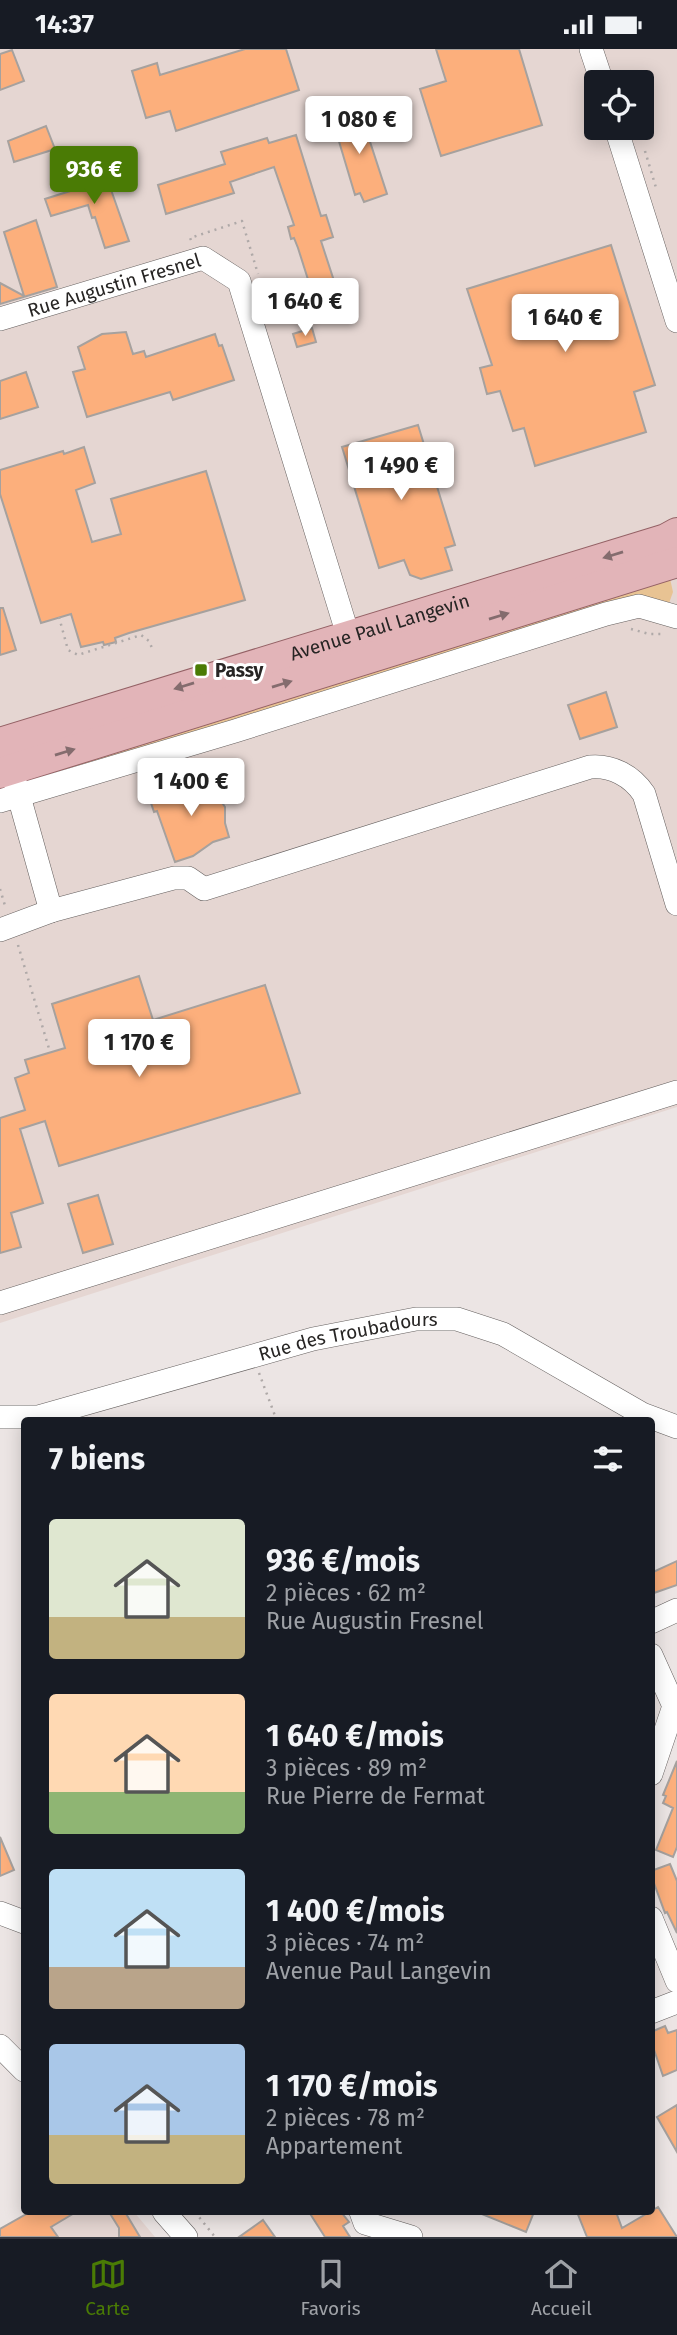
<!DOCTYPE html>
<html lang="fr">
<meta charset="utf-8">
<style>
body{margin:0;font-family:"Fira Sans",sans-serif;background:#242831;color:#f1f3f6;height:100vh;display:flex;flex-direction:column;font-size:26px;white-space:nowrap}
*{box-sizing:border-box;margin:0}
p{font-size:23px;color:#9ea1a6}
.icon{flex:none;width:38px;height:38px;fill:none;stroke:currentColor;stroke-width:2;stroke-linecap:round;stroke-linejoin:round}
.map{position:relative;flex:1;overflow:hidden}
.details{position:absolute;left:21px;top:1368px;width:634px;height:798px;display:flex;flex-direction:column;background:#171b24;border-radius:7px;box-shadow:0 4px 18px #0003}
.details>*{flex:none}
.tools{position:absolute;left:584px;top:21px;display:grid;gap:14px}
.tools a{display:grid;place-items:center;width:70px;height:70px;border-radius:7px;background:#171b24;box-shadow:0 4px 18px #0003;font-size:35px}
.price{position:absolute;translate:-50% -60px;padding:0 16px;border-radius:7px;background:#fff;color:#222;font-size:23px;line-height:46px;filter:drop-shadow(0 2px 4px #0008)}
.price::after{content:'';position:absolute;left:50%;top:42px;width:21px;height:16px;margin-left:-10px;background:inherit;clip-path:polygon(0 0,100% 0,50% 100%)}
.price.active{background:#4a7b05;color:#fff}
ul{padding:0;list-style:none}
li{display:flex;align-items:center;gap:21px;height:175px;padding:0 28px}
li span{display:grid;place-items:center;flex:none;width:196px;height:140px;border-radius:7px;color:#555}
li>.icon{margin-inline-start:auto}
span .icon{width:84px;height:84px;fill:#fffc;stroke-width:1}
li b{font-size:30px}
h2{display:flex;justify-content:space-between;align-items:center;height:84px;padding:0 28px;font-size:30px}
.status{display:flex;justify-content:space-between;align-items:center;height:49px;padding:0 35px;background:#171b24;direction:ltr}
.status svg{height:19px;fill:currentColor}
.tabs{display:flex;justify-content:space-around;align-items:center;height:98px;border-top:2px solid #363941;background:#171b24;font-size:19px;color:#9ea1a6}
.tabs a{display:grid;justify-items:center;gap:4px}
.tabs .active{color:#4a7b05}
.map>svg:first-child{display:block}
</style>
<div class="status"><b>14:37</b><svg viewBox="0 0 49 12"><path d="M0 12V9h3v3zM5 12V6h3v6zM10 12V3h3v9zM15 12V0h3v12zM26 1h20v11H26zM47 4h2v5h-2z"/></svg></div>
<div class="map">
<svg width="677" height="2188" viewBox="0 0 677 2188">
<rect width="100%" height="100%" fill="#ece5e4"/>
<path fill="#e5d6d2" fill-rule="evenodd" d="M 0,0 L 677,0 L 677,1058 L 0,1274 ZM 597,33 L 642,33 L 642,79 L 597,79 Z
M 30,2163 L 134,2163 L 155,2188 L 29,2188 L 18,2170 Z"/>
<path fill="#e8c393" d="M 669,525 L 673,543 L 668,557 L 45,732 L 39,728 L 38,723 Z"/>
<path fill="#fcaf7c" stroke="#a6a19e" stroke-width="2" d="M 245,0 L 286,0 L 299,41 L 176,82 L 170,62 L 146,69 L 132,22 L 157,14 L 160,26 Z
M 436,0 L 519,0 L 542,76 L 441,107 L 420,40 L 446,32 Z
M 12,1 L 24,32 L 0,41 L 0,5 Z
M 359,59 L 387,145 L 364,153 L 360,144 L 355,146 L 335,79 L 340,76 L 336,66 Z
M 46,77 L 55,100 L 14,113 L 8,92 Z
M 296,86 L 321,167 L 326,166 L 333,188 L 321,192 L 335,235 L 312,243 L 298,199 L 294,189 L 291,190 L 288,178 L 294,176 L 274,118 L 230,133 L 234,144 L 166,165 L 158,136 L 225,115 L 221,103 L 267,89 L 269,94 Z
M 103,118 L 129,192 L 105,199 L 95,168 L 92,169 L 88,156 L 51,167 L 45,150 L 86,137 L 82,125 Z
M 36,171 L 57,238 L 0,255 L 0,234 L 24,247 L 4,183 Z
M 611,196 L 655,336 L 634,343 L 646,383 L 535,417 L 524,379 L 513,382 L 500,342 L 487,345 L 480,319 L 492,316 L 467,240 Z
M 312,279 L 316,293 L 297,298 L 293,285 Z
M 126,283 L 133,305 L 144,302 L 146,308 L 215,285 L 219,297 L 222,296 L 234,331 L 173,351 L 170,343 L 87,368 L 73,323 L 85,320 L 78,298 L 102,285 Z
M 26,323 L 38,358 L 0,370 L 0,332 Z
M 418,376 L 455,496 L 445,499 L 452,521 L 421,530 L 410,526 L 404,511 L 379,519 L 342,398 Z
M 84,398 L 95,434 L 76,441 L 92,493 L 121,485 L 111,450 L 206,422 L 245,551 L 129,584 L 115,589 L 116,593 L 104,596 L 103,593 L 81,598 L 71,565 L 41,574 L 0,445 L 0,421 L 63,402 L 64,405 Z
M 0,559 L 3,559 L 16,601 L 0,606 Z
M 606,643 L 617,678 L 580,690 L 568,656 Z
M 212,730 L 217,746 L 225,758 L 225,774 L 229,788 L 213,793 L 193,807 L 175,813 L 157,762 L 154,763 L 150,751 L 165,746 L 163,743 L 185,735 L 196,735 Z
M 139,927 L 153,971 L 265,936 L 300,1044 L 59,1117 L 45,1072 L 20,1080 L 43,1154 L 11,1164 L 21,1198 L 0,1204 L 0,1069 L 25,1061 L 15,1029 L 29,1024 L 25,1011 L 65,999 L 52,955 Z
M 98,1146 L 113,1195 L 83,1204 L 68,1155 Z
M 677,1512 L 677,1536 L 651,1545 L 651,1524 Z
M 677,1712 L 677,1798 L 673,1808 L 656,1801 L 673,1759 L 663,1754 L 666,1747 L 663,1746 Z
M 0,1788 L 14,1821 L 0,1827 Z
M 670,1815 L 677,1832 L 677,1884 L 667,1863 L 665,1864 L 651,1826 L 651,1822 Z
M 665,1977 L 668,1984 L 677,1981 L 677,2021 L 663,2027 L 651,1992 L 651,1983 Z
M 677,2056 L 677,2103 L 657,2068 Z
M 658,2158 L 677,2188 L 587,2188 L 577,2163 L 616,2163 L 622,2179 Z
M 30,2163 L 76,2163 L 51,2178 L 58,2188 L 0,2188 L 0,2180 Z
M 109,2163 L 125,2163 L 140,2188 L 119,2188 L 119,2179 Z
M 309,2163 L 341,2163 L 349,2173 L 343,2177 L 350,2188 L 325,2188 Z
M 477,2163 L 534,2163 L 526,2183 Z
M 263,2171 L 275,2188 L 239,2188 Z"/>
<g fill="none" stroke-linecap="round" stroke-linejoin="round">
<g stroke="#65605f" stroke-width="24">
<g id="minor">
<path d="M 591,0 L 602,33"/>
<path d="M 616,79 L 677,272"/>
<path id="s1" d="M 0,270 L 203,209 L 239,232 L 348,586 L 361,598"/>
<path d="M 15,733 L 51,862"/>
<path d="M 0,752 L 235,682 L 606,565 L 639,557 L 677,568"/>
<path d="M 0,881 L 51,862 L 174,829 L 188,829 L 204,840 L 590,718 C 612,716 632,727 644,745 L 677,855"/>
<path d="M 0,1254 L 677,1043"/>
<path id="s2" d="M 0,1368 L 38,1368 L 313,1290 L 416,1270 L 457,1270 L 503,1285 L 642,1365 L 677,1378"/>
<path d="M 651,1573 L 677,1561"/>
<path d="M 651,1606 L 674,1657 L 651,1725"/>
<path d="M 0,1864 L 24,1873"/>
<path d="M 651,1869 L 677,1932"/>
<path d="M 651,1963 L 677,1953"/>
<path d="M 0,1997 L 24,2021"/>
<path d="M 164,2163 L 186,2188"/>
<path d="M 361,2163 L 365,2174 L 411,2188"/>
</g>
</g>
<g stroke="#946165" stroke-width="32">
<g id="major">
<path id="s3" d="M 0,694 L 666,490 L 677,484"/>
<path d="M 0,724 L 677,513"/>
</g>
</g>
<path stroke="#afa9a8" stroke-width="2.5" stroke-dasharray="2 5" stroke-linecap="butt" d="M 645,102 L 657,142
M 191,191 L 190,189 L 242,172 L 258,225
M 59,568 L 68,601 L 78,606 L 141,586 L 149,592 L 152,599
M 631,580 L 649,585 L 662,585
M 0,840 L 6,860
M 18,896 L 50,1003
M 259,1324 L 277,1372
M 195,2163 L 215,2188"/>
<use href="#minor" stroke="#fff" stroke-width="23"/>
<use href="#major" stroke="#e2b4b8" stroke-width="30"/>
</g>
<defs><path id="oneway-solid" d="M-6-.8H1V-3.2L6.5 0L1 3.2V.8H-6Z" transform="scale(1.75)"/></defs>
<g fill="#846c6e">
<use href="#oneway-solid" transform="translate(613 506) rotate(163)"/>
<use href="#oneway-solid" transform="translate(499 567) rotate(-17)"/>
<use href="#oneway-solid" transform="translate(282 635) rotate(-17)"/>
<use href="#oneway-solid" transform="translate(184 637) rotate(163)"/>
<use href="#oneway-solid" transform="translate(65 703) rotate(-17)"/>
</g>
<rect fill="#4a7b05" stroke="#fff" stroke-width="2.5" x="194" y="614" width="14" height="14" rx="3.5"/>
<g text-anchor="middle" dominant-baseline="central" stroke-width="6" stroke-linejoin="round" paint-order="stroke">
<g font-size="19" fill="#272524" stroke="#fff">
<text stroke="none"><textPath href="#s1" startOffset="119">Rue Augustin Fresnel</textPath></text>
<text stroke="none"><textPath href="#s3" startOffset="397">Avenue Paul Langevin</textPath></text>
<text stroke="none"><textPath href="#s2" startOffset="359">Rue des Troubadours</textPath></text>
</g>
<g font-size="19" font-weight="bold" fill="#272524" stroke="#fff" text-anchor="start">
<text x="215" y="621">Passy</text>
</g>
</g>
</svg>
<div class="tools">
<a><svg class="icon" aria-label="locate" viewBox="0 0 24 24"><circle cx="12" cy="12" r="6"/><path d="M12 2v4M12 18v4M2 12h4M18 12h4"/></svg></a>
</div>
<b class="price" style="left:359px;top:107px">1 080 €</b>
<b class="price active" style="left:94px;top:157px">936 €</b>
<b class="price" style="left:305px;top:289px">1 640 €</b>
<b class="price" style="left:565px;top:305px">1 640 €</b>
<b class="price" style="left:401px;top:453px">1 490 €</b>
<b class="price" style="left:191px;top:769px">1 400 €</b>
<b class="price" style="left:139px;top:1030px">1 170 €</b>
<section class="details">
<h2>7 biens<svg class="icon" aria-label="filters" viewBox="0 0 24 24"><path d="M4 7h16M4 17h16"/><circle cx="9" cy="7" r="2"/><circle cx="15" cy="17" r="2"/></svg></h2>
<ul>
<li><span style="background:linear-gradient(#dfe7d0 70%,#c2b280 0)"><svg class="icon" aria-label="home" viewBox="0 0 24 24"><path d="M3 11l9-7 9 7M6 9v11h12V9"/></svg></span><div><b>936 €/mois</b><p>2 pièces · 62 m²</p><p>Rue Augustin Fresnel</p></div></li>
<li><span style="background:linear-gradient(#ffd9b3 70%,#8fb573 0)"><svg class="icon" aria-label="home" viewBox="0 0 24 24"><path d="M3 11l9-7 9 7M6 9v11h12V9"/></svg></span><div><b>1 640 €/mois</b><p>3 pièces · 89 m²</p><p>Rue Pierre de Fermat</p></div></li>
<li><span style="background:linear-gradient(#bfe0f5 70%,#b9a48a 0)"><svg class="icon" aria-label="home" viewBox="0 0 24 24"><path d="M3 11l9-7 9 7M6 9v11h12V9"/></svg></span><div><b>1 400 €/mois</b><p>3 pièces · 74 m²</p><p>Avenue Paul Langevin</p></div></li>
<li><span style="background:linear-gradient(#a9c7e8 65%,#c2b280 0)"><svg class="icon" aria-label="home" viewBox="0 0 24 24"><path d="M3 11l9-7 9 7M6 9v11h12V9"/></svg></span><div><b>1 170 €/mois</b><p>2 pièces · 78 m²</p><p>Appartement</p></div></li>
</ul>
</section>
</div>
<nav class="tabs">
<a class="active"><svg class="icon" aria-label="map" viewBox="0 0 24 24"><path d="M3 6l6-2 6 2 6-2v14l-6 2-6-2-6 2zM9 4v14M15 6v14"/></svg>Carte</a>
<a><svg class="icon" aria-label="saved" viewBox="0 0 24 24"><path d="M7 4h10v16l-5-4-5 4z"/></svg>Favoris</a>
<a><svg class="icon" aria-label="home" viewBox="0 0 24 24"><path d="M3 11l9-7 9 7M6 9v11h12V9"/></svg>Accueil</a>
</nav>
